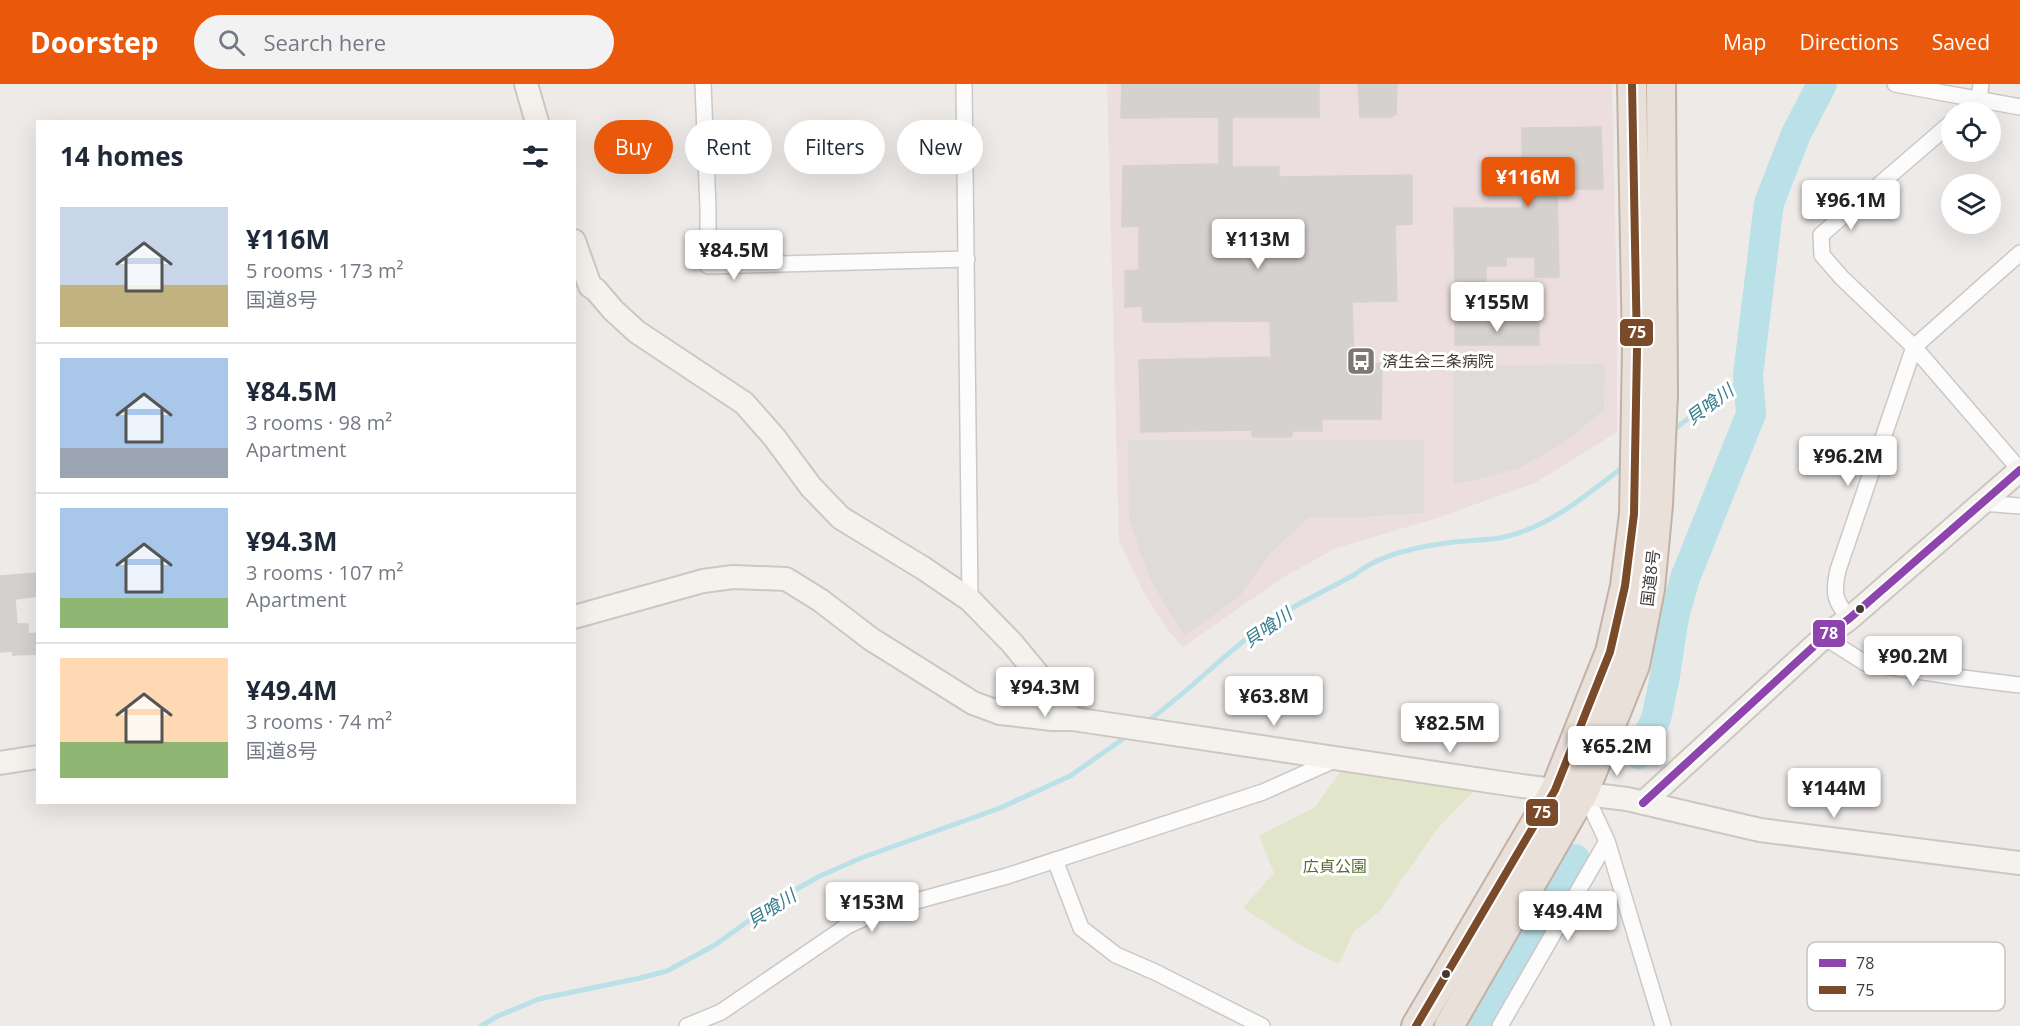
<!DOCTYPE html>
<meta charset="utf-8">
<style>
body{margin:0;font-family:"Open Sans","Noto Sans JP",sans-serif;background:#f2f2f3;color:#1f2937;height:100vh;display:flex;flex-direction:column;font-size:22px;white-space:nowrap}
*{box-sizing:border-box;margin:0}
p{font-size:20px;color:#747a83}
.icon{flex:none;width:33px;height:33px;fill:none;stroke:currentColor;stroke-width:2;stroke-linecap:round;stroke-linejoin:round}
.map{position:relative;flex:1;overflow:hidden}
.panel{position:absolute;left:36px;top:36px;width:540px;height:684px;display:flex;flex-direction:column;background:#fff;border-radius:0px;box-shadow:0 6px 24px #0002}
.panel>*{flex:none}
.top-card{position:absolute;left:594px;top:36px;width:570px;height:54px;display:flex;gap:12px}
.tools{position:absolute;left:1941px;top:18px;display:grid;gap:12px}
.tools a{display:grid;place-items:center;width:60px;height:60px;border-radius:50%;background:#fff;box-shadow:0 6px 24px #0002;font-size:30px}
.price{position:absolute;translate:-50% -51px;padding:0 14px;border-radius:6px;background:#fff;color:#222;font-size:20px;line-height:39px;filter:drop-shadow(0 2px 3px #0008)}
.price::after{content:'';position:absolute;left:50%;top:36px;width:18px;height:14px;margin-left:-9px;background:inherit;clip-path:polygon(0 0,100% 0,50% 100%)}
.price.on{background:#ea580c;color:#fff}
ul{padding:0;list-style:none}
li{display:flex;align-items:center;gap:18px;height:150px;padding:0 24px}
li+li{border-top:2px solid #e0e1e3}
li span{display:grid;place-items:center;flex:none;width:168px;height:120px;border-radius:0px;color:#555}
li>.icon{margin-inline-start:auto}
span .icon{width:72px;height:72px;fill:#fffc;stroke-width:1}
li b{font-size:26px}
h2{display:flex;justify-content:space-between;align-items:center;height:72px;padding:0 24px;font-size:26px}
.tag{padding:0 21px;border-radius:27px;background:#fff;box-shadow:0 6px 24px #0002;font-size:21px;line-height:54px}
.tag.on{background:#ea580c;color:#fff}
header{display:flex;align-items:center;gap:36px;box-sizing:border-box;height:84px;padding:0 30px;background:#ea580c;color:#fff}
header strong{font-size:28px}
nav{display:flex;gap:33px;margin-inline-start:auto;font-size:21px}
.search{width:420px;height:54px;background:#f2f2f3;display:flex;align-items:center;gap:15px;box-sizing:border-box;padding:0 21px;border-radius:33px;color:#747a83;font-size:22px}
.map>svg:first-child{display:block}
</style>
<header>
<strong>Doorstep</strong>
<div class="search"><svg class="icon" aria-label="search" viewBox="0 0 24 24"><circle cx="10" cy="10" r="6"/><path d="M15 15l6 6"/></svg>Search here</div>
<nav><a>Map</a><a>Directions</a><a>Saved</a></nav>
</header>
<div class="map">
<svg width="2020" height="942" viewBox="0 0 2020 942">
<rect width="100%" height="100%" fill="#edeae8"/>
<path fill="#ecdede" d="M 1107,0 L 1612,0 L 1617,220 L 1617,348 L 1535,399 L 1431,436 L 1336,464 L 1284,493 L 1183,563 L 1168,546 L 1144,509 L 1119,457 Z"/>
<path fill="#e1e5ca" d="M 1341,687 L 1474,707 L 1437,745 L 1379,828 L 1354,847 L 1339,880 L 1302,862 L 1243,824 L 1274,789 L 1259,752 L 1315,723 Z"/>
<path fill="#dedbd9" d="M 1605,280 L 1604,326 L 1565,358 L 1519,384 L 1473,397 L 1454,399 L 1453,282 Z
M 1128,356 L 1424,356 L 1424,429 L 1360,433 L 1308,434 L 1271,469 L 1239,513 L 1184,552 L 1151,497 L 1129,435 Z"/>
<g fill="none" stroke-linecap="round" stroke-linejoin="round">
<path stroke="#bbe1e8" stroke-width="5" d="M 1670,348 L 1748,291
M 1145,639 C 1188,609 1223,570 1266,540 C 1293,521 1325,507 1354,491 C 1376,473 1412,464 1440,460 C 1460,456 1480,457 1500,454 C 1550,444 1587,410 1626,381
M 481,942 L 498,932 L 539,915 L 640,894 L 667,887 L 715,861 L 779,815 L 820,792 L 861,774 L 1000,724 L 1070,692 L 1130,650"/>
<path stroke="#bbe1e8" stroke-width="30" d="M 1638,670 L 1656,635 L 1665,592 L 1674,533 L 1685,494 L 1751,330 L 1748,291 L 1769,119 L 1796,50 L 1822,0
M 1479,942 L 1575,775"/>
</g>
<path fill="#d5d1cf" stroke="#d5d1ce" stroke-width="1.5" d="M 1122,0 L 1319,0 L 1319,33 L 1232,33 L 1232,83 L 1279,83 L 1279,93 L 1412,91 L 1412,140 L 1395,141 L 1397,217 L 1352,218 L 1354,279 L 1382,280 L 1381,335 L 1322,335 L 1322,347 L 1292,347 L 1292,353 L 1252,353 L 1252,346 L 1141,348 L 1139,276 L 1271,273 L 1270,237 L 1143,238 L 1142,222 L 1125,223 L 1125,187 L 1139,186 L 1139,142 L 1122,143 L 1123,82 L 1219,80 L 1219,33 L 1121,34 Z
M 1358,0 L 1397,0 L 1396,30 L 1391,33 L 1360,33 Z
M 1601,43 L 1603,105 L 1557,105 L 1559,193 L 1535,193 L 1535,173 L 1506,173 L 1506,182 L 1486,182 L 1486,212 L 1455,212 L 1454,124 L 1523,124 L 1522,44 Z
M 1455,237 L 1539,237 L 1539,261 L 1455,261 Z
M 38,489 L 38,512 L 15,515 L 17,540 L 28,540 L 28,550 L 37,549 L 38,570 L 13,571 L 13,567 L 0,568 L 0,492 Z"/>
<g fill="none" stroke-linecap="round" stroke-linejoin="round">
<g stroke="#cbc8c5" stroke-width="18">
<path id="street" d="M 703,0 L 708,124 L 708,182 L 967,175
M 964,0 L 970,516
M 1895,0 L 2020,23
M 1963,28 L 1979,15 L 1981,0
M 1952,38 L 1821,151 L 1822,171 L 1842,194 L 1914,263 L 2020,386
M 1982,419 L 2020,422
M 1850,534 C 1834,518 1833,508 1838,486 L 1914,263 L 2020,169
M 1824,553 L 1865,579 L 1963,594 L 2020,601
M 1584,708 L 1607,757 L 1663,942
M 1055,776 L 1081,844 L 1116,871 L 1155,888 L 1262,942
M 687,942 L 721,928 L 847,842 L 880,827 L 1007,792 L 1263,708 L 1337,675
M 1500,942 L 1607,757"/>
</g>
<g stroke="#cdc7c1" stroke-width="26">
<path id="secondary" d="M 526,0 L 537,38
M 574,157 L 590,202 L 596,206 L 613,226 L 637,248 L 744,319 L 774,353 L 811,403 L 841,434 L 923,484 L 970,516 L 1012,559 L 1044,598 L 1061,622 L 1073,635
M 574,533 L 703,497 L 733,493 L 786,495 L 820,516 L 871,555 L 973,619 L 1000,629 L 1053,635 L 1073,635 L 1522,702 L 1627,715 L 1760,746 L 2020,779
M 0,679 L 38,673
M 1643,719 L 1824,553 L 1850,534 L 2020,386"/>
</g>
<g stroke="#c3b1a5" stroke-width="32">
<path id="highway" d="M 1416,942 L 1555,706 L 1610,568 L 1625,502 L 1634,430 L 1637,265 L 1632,0
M 1449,942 L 1584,708 L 1635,581 L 1650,505 L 1658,421 L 1663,311 L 1661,0"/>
</g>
<use href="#street" stroke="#fcfcfc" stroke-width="15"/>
<use href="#secondary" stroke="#f5f2ee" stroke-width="22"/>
<use href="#highway" stroke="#e9e0da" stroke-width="28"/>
<g stroke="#fff" stroke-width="12">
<path id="bus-1" d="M 1643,719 L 1824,553 L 1850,534 L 2020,386"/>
</g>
<g stroke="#fff" stroke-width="12">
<path id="bus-2" d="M 1416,942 L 1555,706 L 1610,568 L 1625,502 L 1634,430 L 1637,265 L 1632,0"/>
</g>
<use href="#bus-1" stroke="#8e44ad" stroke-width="8"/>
<use href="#bus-2" stroke="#7a4b2a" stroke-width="8"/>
</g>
<defs>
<g id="bus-square" transform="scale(1.5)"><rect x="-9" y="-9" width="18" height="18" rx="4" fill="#7e7874" stroke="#fff"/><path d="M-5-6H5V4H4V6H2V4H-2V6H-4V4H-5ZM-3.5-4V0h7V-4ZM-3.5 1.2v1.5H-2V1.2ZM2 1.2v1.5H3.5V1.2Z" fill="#fff"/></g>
</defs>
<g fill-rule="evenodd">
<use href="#bus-square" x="1361" y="277"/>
</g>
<g fill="#423a35" stroke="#fff" stroke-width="2">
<circle cx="1860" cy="525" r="5"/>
<circle cx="1446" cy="890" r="5"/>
</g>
<g text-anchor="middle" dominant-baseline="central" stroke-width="6" stroke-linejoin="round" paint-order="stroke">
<g font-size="16" fill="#423a35" stroke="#fff" text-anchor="start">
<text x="1382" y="277">済生会三条病院</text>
</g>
<g font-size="16" fill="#423a35" stroke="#fff">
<text transform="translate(1650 494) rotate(-83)">国道8号</text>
</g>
<g font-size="16" fill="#566e2e" stroke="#fff">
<text x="1335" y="782">広貞公園</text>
</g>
<g font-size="18" font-style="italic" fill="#337d8d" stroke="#fff">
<text transform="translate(1709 320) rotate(-37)">貝喰川</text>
<text transform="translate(1267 543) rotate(-35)">貝喰川</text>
<text transform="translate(771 824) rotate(-33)">貝喰川</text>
</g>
</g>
<rect x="1807" y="858" width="198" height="69" rx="9" fill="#fff" stroke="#c6c4c2" stroke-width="1.5"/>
<rect x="1819" y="875" width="27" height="8" fill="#8e44ad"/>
<rect x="1819" y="902" width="27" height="8" fill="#7a4b2a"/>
<g font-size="16" fill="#423a35">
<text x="1856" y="885">78</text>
<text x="1856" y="912">75</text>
</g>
<g stroke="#fff" stroke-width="2">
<rect x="1619" y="234" width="35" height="29" rx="6" fill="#7a4b2a"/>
<rect x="1812" y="535" width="34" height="29" rx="6" fill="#8e44ad"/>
<rect x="1525" y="714" width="34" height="29" rx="6" fill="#7a4b2a"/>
</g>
<g font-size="16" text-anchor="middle" font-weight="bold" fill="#fff">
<text x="1637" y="254">75</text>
<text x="1829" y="555">78</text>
<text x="1542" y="734">75</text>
</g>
</svg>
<div class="tools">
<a><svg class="icon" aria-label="locate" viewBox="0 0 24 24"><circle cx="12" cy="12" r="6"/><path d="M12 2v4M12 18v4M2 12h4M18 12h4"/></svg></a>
<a><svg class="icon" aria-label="layers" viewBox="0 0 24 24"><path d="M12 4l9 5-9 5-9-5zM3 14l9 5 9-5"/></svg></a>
</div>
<b class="price on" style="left:1528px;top:124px">¥116M</b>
<b class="price" style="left:1851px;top:147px">¥96.1M</b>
<b class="price" style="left:1258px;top:186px">¥113M</b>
<b class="price" style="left:734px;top:197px">¥84.5M</b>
<b class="price" style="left:1497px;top:249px">¥155M</b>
<b class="price" style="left:1848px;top:403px">¥96.2M</b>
<b class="price" style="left:1913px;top:603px">¥90.2M</b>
<b class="price" style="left:1045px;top:634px">¥94.3M</b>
<b class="price" style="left:1274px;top:643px">¥63.8M</b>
<b class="price" style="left:1450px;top:670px">¥82.5M</b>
<b class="price" style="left:1617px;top:693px">¥65.2M</b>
<b class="price" style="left:1834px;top:735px">¥144M</b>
<b class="price" style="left:872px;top:849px">¥153M</b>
<b class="price" style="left:1568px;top:858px">¥49.4M</b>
<div class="top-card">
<a class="tag on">Buy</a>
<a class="tag">Rent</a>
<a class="tag">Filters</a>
<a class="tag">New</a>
</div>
<section class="panel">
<h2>14 homes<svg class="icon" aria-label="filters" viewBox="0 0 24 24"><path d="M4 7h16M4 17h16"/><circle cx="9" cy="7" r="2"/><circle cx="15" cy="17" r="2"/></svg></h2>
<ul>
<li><span style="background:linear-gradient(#c9d6e8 65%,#c2b280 0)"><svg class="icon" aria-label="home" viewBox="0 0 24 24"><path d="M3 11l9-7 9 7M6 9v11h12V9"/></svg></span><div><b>¥116M</b><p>5 rooms · 173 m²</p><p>国道8号</p></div></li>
<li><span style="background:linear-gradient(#a9c7e8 75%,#9aa5b1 0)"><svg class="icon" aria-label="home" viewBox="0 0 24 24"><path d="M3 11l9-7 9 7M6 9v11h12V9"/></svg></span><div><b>¥84.5M</b><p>3 rooms · 98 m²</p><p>Apartment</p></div></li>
<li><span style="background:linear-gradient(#a9c7e8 75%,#8fb573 0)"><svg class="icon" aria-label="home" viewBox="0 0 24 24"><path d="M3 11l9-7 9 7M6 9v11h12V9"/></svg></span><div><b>¥94.3M</b><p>3 rooms · 107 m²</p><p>Apartment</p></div></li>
<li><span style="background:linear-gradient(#ffd9b3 70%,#8fb573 0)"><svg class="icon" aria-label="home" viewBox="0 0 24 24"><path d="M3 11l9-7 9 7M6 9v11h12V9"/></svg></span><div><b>¥49.4M</b><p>3 rooms · 74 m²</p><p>国道8号</p></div></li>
</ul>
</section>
</div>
